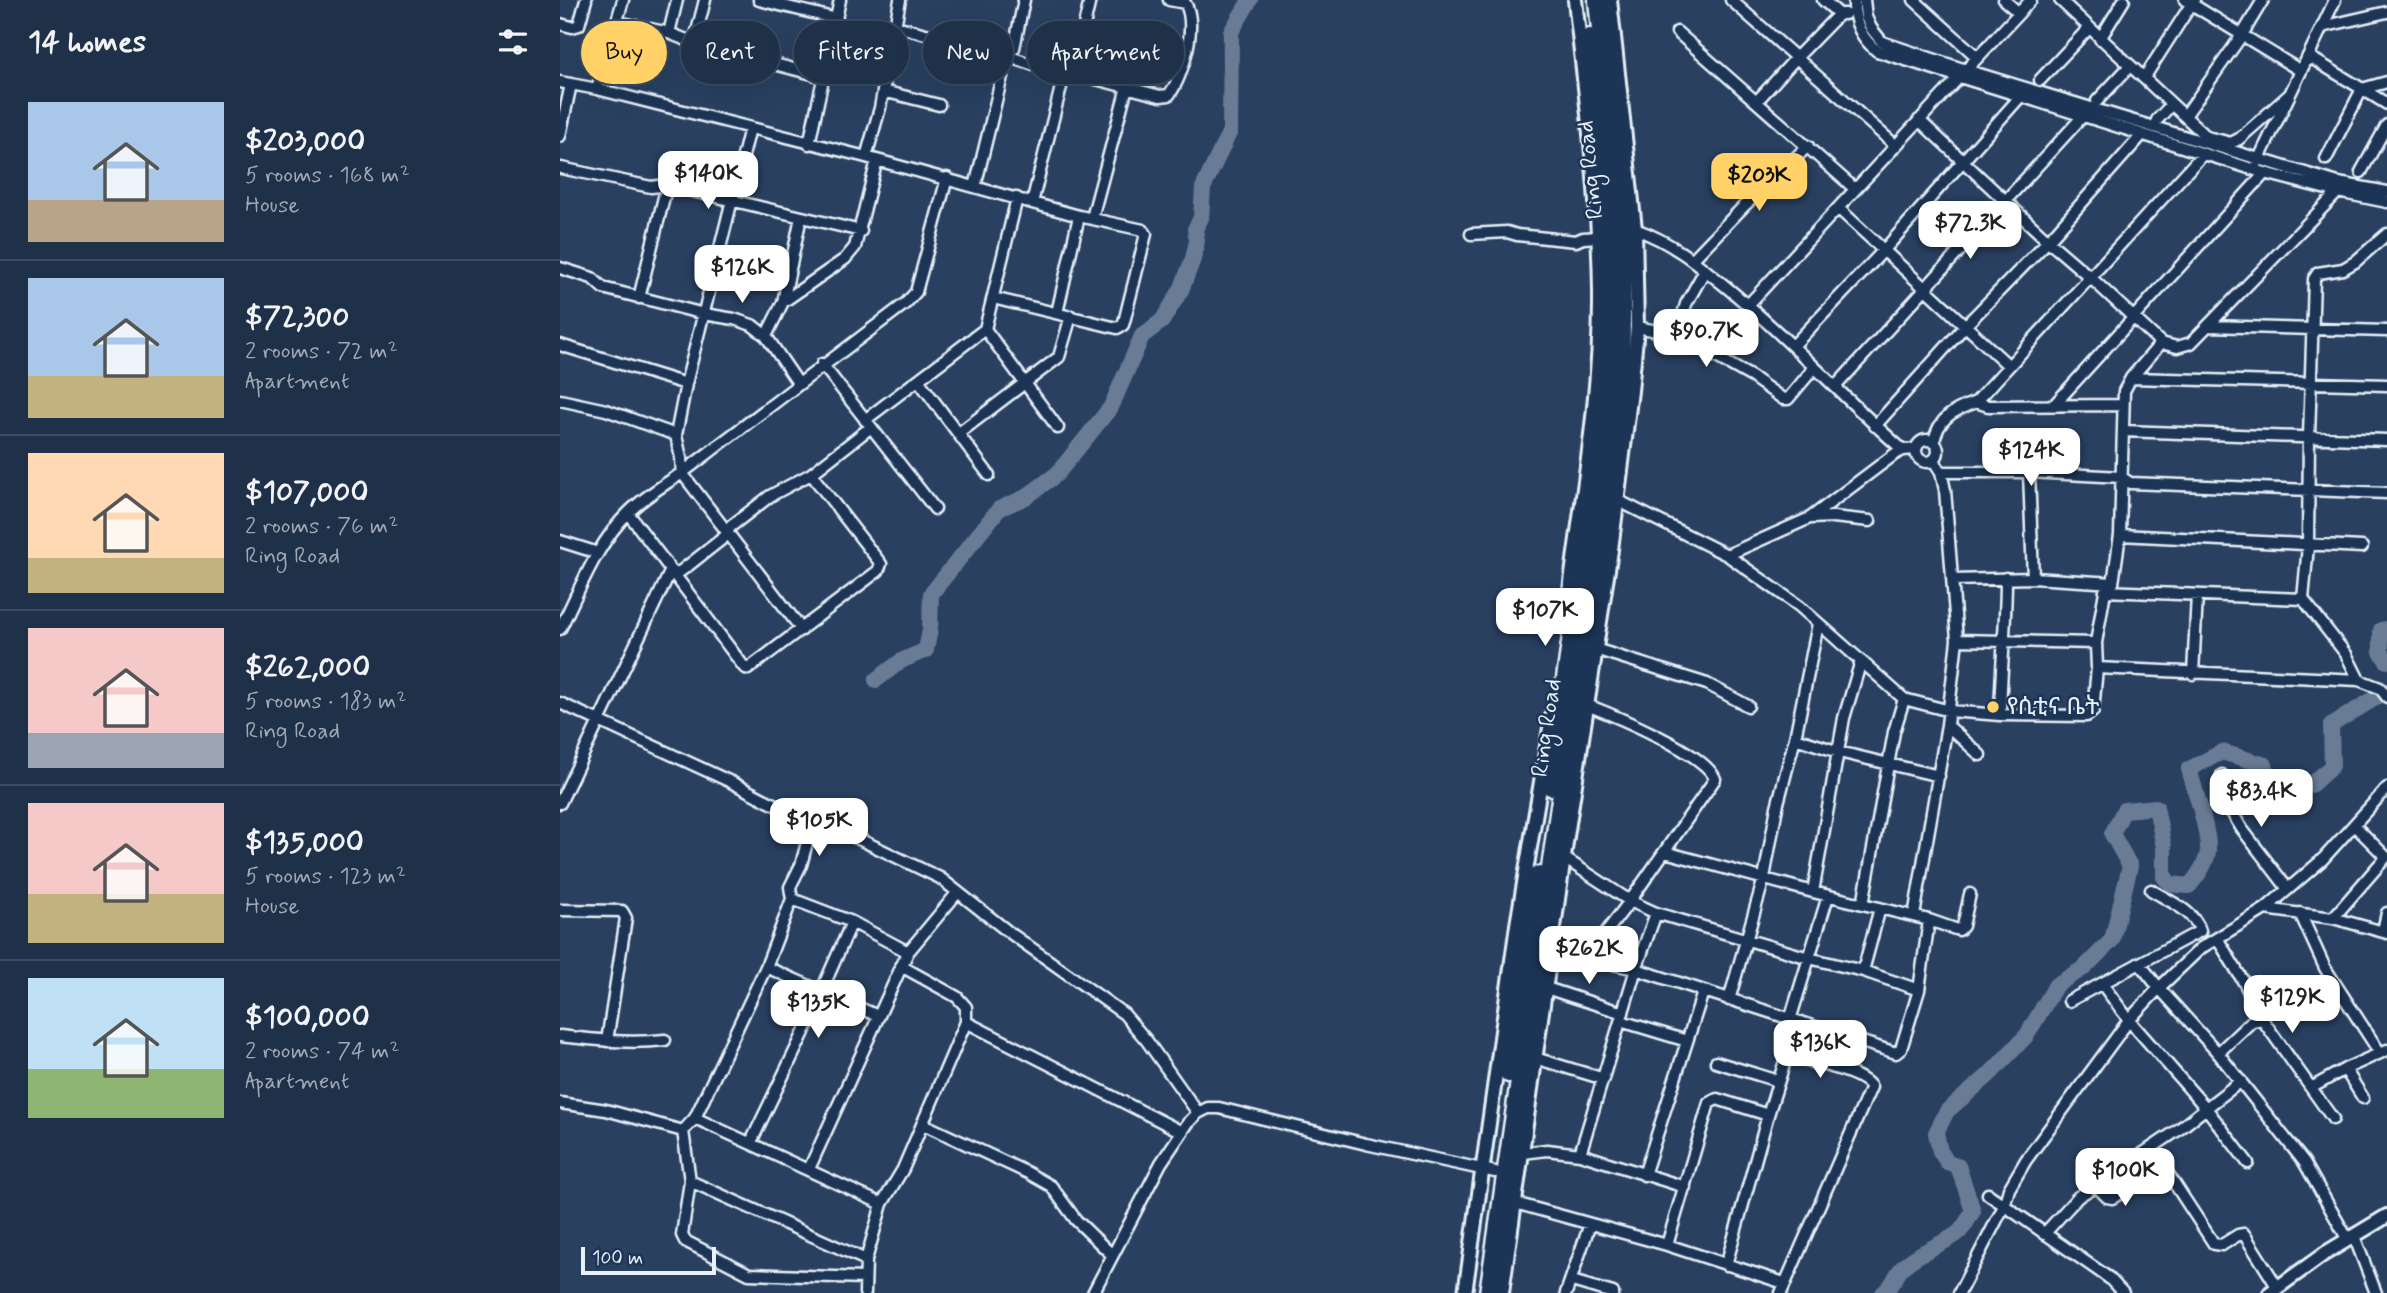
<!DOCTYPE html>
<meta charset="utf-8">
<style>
body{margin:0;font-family:Mynerve,"Noto Sans Ethiopic",sans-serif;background:#273850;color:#f1f3f6;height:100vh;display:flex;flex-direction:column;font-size:26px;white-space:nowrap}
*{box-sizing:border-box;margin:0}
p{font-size:23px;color:#a1a9b4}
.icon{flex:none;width:38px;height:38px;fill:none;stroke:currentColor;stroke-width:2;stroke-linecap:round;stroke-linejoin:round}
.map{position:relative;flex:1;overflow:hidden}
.side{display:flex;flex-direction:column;background:#1f3049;width:560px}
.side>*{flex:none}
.banner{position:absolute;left:21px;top:21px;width:665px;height:63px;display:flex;gap:14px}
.scale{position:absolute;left:21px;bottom:18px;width:135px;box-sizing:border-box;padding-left:7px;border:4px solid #e8f1f8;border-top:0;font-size:19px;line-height:24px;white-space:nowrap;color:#e8f1f8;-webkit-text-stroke:5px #1d3557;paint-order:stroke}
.price{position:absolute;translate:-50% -60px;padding:0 16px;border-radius:14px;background:#fff;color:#222;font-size:23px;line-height:46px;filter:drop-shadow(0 2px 4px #0008)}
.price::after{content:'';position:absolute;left:50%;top:42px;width:21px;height:16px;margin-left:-10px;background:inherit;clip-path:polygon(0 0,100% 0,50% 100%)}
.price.current{background:#ffd166;color:#111}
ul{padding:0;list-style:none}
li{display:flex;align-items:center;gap:21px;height:175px;padding:0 28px}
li+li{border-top:2px solid #3c4b61}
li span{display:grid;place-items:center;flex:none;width:196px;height:140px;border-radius:0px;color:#555}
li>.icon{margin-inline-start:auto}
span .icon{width:84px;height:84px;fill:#fffc;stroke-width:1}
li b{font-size:30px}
h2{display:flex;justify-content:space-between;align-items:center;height:84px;padding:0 28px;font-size:30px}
.pill{padding:0 24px;border-radius:32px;background:#1f3049;box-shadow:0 7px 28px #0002,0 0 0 2px #3c4b61;font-size:24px;line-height:63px}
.pill.current{background:#ffd166;color:#111}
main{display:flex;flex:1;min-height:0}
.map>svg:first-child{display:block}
</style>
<main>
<section class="side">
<h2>14 homes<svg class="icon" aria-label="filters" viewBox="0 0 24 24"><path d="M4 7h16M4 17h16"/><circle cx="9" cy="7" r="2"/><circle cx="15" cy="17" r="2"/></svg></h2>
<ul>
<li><span style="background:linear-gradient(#a9c7e8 70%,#b9a48a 0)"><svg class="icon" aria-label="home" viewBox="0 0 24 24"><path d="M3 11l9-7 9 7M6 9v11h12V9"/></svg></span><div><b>$203,000</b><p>5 rooms · 168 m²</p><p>House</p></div></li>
<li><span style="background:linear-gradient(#a9c7e8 70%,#c2b280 0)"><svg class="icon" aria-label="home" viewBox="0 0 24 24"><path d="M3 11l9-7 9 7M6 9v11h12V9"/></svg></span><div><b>$72,300</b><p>2 rooms · 72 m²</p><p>Apartment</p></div></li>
<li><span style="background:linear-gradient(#ffd9b3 75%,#c2b280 0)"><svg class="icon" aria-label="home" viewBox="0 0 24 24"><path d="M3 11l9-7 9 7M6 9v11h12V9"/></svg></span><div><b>$107,000</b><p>2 rooms · 76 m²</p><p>Ring Road</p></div></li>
<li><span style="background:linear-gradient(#f6c9c9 75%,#9aa5b1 0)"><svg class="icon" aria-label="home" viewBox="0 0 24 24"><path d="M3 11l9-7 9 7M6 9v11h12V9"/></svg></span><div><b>$262,000</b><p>5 rooms · 183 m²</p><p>Ring Road</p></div></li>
<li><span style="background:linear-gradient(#f6c9c9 65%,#c2b280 0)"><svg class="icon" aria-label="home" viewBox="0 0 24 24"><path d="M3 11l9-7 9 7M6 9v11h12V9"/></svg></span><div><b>$135,000</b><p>5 rooms · 123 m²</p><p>House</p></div></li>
<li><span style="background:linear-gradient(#bfe0f5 65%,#8fb573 0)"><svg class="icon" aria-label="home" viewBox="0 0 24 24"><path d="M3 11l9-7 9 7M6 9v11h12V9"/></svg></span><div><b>$100,000</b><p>2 rooms · 74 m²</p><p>Apartment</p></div></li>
</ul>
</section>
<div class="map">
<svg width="1827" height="1293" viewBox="0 0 1827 1293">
<rect width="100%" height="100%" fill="#294061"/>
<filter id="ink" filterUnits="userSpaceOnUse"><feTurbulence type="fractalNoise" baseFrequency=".0143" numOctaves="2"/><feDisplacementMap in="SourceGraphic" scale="14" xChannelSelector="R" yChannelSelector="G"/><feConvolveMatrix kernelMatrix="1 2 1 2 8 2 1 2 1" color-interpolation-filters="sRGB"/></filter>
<g filter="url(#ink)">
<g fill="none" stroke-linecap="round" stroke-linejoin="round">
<path stroke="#6b7c95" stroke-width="16" d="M 1827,629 L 1821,630 L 1821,652 L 1827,661
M 316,680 L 341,661 L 366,650 L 370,630 L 371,594 L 439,509 L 466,497 L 497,474 L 551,407 L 582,336 L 602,321 L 621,290 L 633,259 L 637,241 L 635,229 L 641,218 L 643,188 L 670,131 L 671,32 L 690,0
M 1323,1293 C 1333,1287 1335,1275 1343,1267 C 1358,1252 1379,1246 1397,1234 C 1404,1229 1408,1219 1413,1211 L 1398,1166 L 1387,1162 L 1380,1151 L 1376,1133 L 1387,1111 L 1429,1075 L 1467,1035 L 1496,985 L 1524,968 L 1552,940 L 1570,866 L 1552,834 L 1564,810 L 1596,807 L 1604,847 L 1604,877 L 1611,884 L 1629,886 C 1637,877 1646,864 1648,852 C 1650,834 1634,788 1629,769 L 1662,752 L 1705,765 L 1713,795 L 1751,785 L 1772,766 L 1771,725 L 1827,691"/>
<g stroke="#e8f1f8" stroke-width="15">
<path id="minor" d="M 199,0 L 277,19
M 1171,0 L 1335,145
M 1263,0 L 1279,14 L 1285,14
M 1294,0 C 1293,20 1301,38 1317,51 L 1705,173 L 1778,192 L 1827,202
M 1304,0 L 1306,17 L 1311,28 L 1322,42 L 1406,70 L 1699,159 L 1778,183 L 1827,192
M 1354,0 L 1417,57
M 1444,0 L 1459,13
M 1500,0 L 1647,137 L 1671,143 L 1679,139 L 1730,94
M 1625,0 L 1741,71
M 58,22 L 109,33 L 134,43 L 264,77
M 0,24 L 12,27 L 19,25 L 26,0
M 336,26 L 447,56 L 504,75 L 513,73 L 600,96 L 609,95 C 623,77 638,24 625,3 L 609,0
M 1762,27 L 1827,12
M 1117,32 L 1295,189
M 109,33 L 117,0
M 1540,39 L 1564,0
M 134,43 L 145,0
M 1748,56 L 1827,104
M 513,73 L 530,0
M 1584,78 L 1634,0
M 1480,80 L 1528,29
M 0,82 L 37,89 L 306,157 L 519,216 L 583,230 L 586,234 L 565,318 L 563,325 L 557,328 L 433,298
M 37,89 L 63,0
M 323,91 L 379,105
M 1197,101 L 1237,57 L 1279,14
M 1537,101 L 1569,67
M 1625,116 L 1682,35 L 1703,0
M 1359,120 L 1488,241 L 1531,278 L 1601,343 L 1617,347 L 1631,343 L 1778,192
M 1597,120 L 1611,105
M 190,128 L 126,384 L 116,435 L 121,458 L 122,473 L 242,630
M 0,136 L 11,84
M 249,144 L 280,0
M 306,157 L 320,108 L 340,0
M 1766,159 L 1802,89 L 1827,82
M 1697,163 L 1775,0
M 1,168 L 91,187 L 107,185 L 301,231
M 1801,172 L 1827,125
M 415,187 L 447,56 L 454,48 L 464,0
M 472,203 L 504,75
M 1279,209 L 1449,366
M 532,218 L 567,87
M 1075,229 C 1110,241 1137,263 1165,286 C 1228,337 1282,397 1343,450
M 911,234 L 947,232 L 957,235 L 1016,241 L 1023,238 L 1039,237
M 1132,260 L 1185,205 L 1248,146
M 0,268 L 32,278 L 43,288 L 144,314 L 174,319 L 192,325 L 206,336 L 238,383
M 79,298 L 107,185
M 223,302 L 285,259 L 295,247 L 317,160
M 1188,305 L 1471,0
M 497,313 L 519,216
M 1649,326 L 1827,331
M 1077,327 L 1117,335 L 1192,377 L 1223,399 L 1228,399 L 1254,368
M 425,329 L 498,428
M 1117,335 L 1126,304 L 1145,270
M 206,336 L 223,302 L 241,217
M 0,345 L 126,384
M 1233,346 L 1324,250 L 1460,97
M 262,364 L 375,509
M 1571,378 L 1827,385
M 359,381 L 429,475
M 1276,386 L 1523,116
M 0,400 L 46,410 L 116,435
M 1416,402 L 1428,406 L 1563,405
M 1493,406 L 1705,173
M 305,420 L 425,329 L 457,198
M 1315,426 L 1405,326 L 1488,241 L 1582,135
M 1563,431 L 1827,440
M 399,433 L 499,357 L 511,316
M1356 451a11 11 0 1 1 22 0a11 11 0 1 1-22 0Z
M 1374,442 C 1378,418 1394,410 1416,402 L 1643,154
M 1374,461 L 1381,472 L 1385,490 L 1397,640 L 1387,725 L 1420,755
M 1381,472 L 1469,472 L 1561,477 L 1570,483 L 1827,493
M 1469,472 L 1473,578
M 1057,500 L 1167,555 L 1250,518 L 1335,454 L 1343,450 L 1356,449
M 68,513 L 184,667 L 188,669 L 318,571 L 321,564 L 251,474
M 1250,518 L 1273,517 L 1310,521
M 1560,535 L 1802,547
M 0,541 L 38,553
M 1167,555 L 1239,606 L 1344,699 L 1390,711 L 1440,715 L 1527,716 L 1533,711 L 1537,668 L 1536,643 L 1545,591 L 1553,583 L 1560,535 L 1564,391 L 1571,378 L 1601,343
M 1393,580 L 1473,578 L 1553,583
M 1545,591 L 1743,599
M 0,629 C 20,589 37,543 69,512 C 85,496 104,485 122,473 L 346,303 L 356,292 L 387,178
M 1397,640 L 1536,643
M 1035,649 L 1147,684 L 1188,706
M 1537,668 L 1799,680 L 1820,688 L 1827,697
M 1633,674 L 1637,595
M 1799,680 L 1786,654 L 1743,599 L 1748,546 L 1749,437 L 1754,279 L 1758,273 L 1783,269 L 1795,262 L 1827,234
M 0,703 L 171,782 L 225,810 L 278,829 L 380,878 L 446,930 L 564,1014 L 587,1041 L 638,1113
M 1027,705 C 1053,715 1146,753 1155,779 L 1070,901 L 1027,957
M 1440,715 C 1441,669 1446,624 1446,578
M 1235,738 L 1279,752 L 1379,776
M 1662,775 L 1671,811 L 1682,829 L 1728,889
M 1827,788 L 1762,860 L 1705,909 L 1773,918 L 1827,933
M 0,803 L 110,572 L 118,573 L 125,568 L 167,535 L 170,527 L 210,496 L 251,474 L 311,427
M 253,820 L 241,865 L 230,887 L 232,899 L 206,967 L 135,1118 L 123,1131 L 130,1181 L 122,1235 L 125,1241 L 189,1274 L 304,1278
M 1105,852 L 1253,892 L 1369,920 L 1395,929 L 1399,930 L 1403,926 L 1410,894
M 1004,858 L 1070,901 L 1096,913 L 1249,958 L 1303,971 L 1359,990
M 1253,892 L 1284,718 L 1301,661
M 232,899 L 292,922 L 348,952
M 1303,904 L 1334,732 L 1344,699
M 0,910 L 62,911 L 66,918 L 47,1041
M 1740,913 L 1765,968 L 1820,1053
M 1354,916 L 1387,725
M 1773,918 L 1826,857 L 1795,826
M 1823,931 L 1827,913
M 1657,938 L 1685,984 L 1702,1019
M 991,951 L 1076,969 L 1336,1053 L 1341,1049 L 1359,990 L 1369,920
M 1579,963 L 1599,988 L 1641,948 L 1705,909
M 341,966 L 397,997 L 406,1007 L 406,1022
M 206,967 L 318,1016
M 1303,971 L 1320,908
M 986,988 L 1063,1013
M 1169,1000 L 1204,878 L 1217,807 L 1235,738 L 1258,624
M 1509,1001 L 1640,931 C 1635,911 1607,900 1591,890
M 1230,1020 L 1268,896
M 1061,1021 L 1127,1041
M 0,1036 C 35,1040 70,1044 105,1040
M 1658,1053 L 1692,1021 L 1702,1019 L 1751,1088 L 1785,1069 L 1827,1050
M 975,1058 L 1044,1079
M 1156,1062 L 1218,1081
M 1785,1069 L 1803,1098
M 1681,1081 L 1646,1108 L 1688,1163
M 1751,1088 L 1773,1119
M 0,1103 L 46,1110 L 123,1131
M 135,1118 L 322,1204 L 306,1260 L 305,1293
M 363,1124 L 468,1173 L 491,1186 L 516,1220 L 552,1255
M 191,1142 L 263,993 L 265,983 L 292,922
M 962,1153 L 987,1150 L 1020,1154 L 1125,1187
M 1020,1154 L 1076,969 L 1096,913
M 249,1169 L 348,952 L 398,892
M 1084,1175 L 1143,992
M 130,1181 L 306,1260
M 1535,1185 L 1547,1197 L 1552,1198 L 1605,1169 L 1654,1244 L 1662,1245 L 1678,1235 L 1684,1234 L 1718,1288
M 1428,1194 L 1549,1278 L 1563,1293
M 955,1203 L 1107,1245 L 1224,1283
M 322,1204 L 343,1169 L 406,1022 L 622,1132
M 1484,1234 L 1518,1197 L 1618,1130 L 1646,1108 L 1569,1020 L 1542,984
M 1794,1236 L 1816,1293
M 1107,1245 L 1149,1103 L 1157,1099 L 1208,1115
M 1166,1265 L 1208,1115 L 1237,1023
M 1012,1281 L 1053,1293
M 533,1293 L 601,1163 L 628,1123 L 638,1113 L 648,1108 L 659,1108 L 806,1144 L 935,1172
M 1006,1293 L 1030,1224
M 1221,1293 L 1311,1087 C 1300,1070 1245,1061 1226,1056
M 1399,1293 L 1444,1206 L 1449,1189 L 1466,1160 L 1569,1020 L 1599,988 L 1658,1053 L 1744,1162 L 1788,1240"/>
</g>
<g stroke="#e8f1f8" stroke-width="18">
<path id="tertiary" d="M 1008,605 C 1021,502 1041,397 1040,292 C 1039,195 1026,97 1015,0
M 905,1293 L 957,925 L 993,710
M 942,1293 L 1006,843 L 1051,550 L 1071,391 L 1077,327 L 1075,229 L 1050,0
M 1710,1293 L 1764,1254 L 1827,1216"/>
</g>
<g stroke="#e8f1f8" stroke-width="23">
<path id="trunk" d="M 991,786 L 1048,379 L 1051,282 L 1047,203 L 1030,38
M 949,1073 L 978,876
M 929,1293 L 1060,395 L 1062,238 L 1038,0"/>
</g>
<use href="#minor" stroke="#1d3557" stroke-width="10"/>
<use href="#tertiary" stroke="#1d3557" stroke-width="12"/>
<use href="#trunk" stroke="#1d3557" stroke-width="18"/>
</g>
</g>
<circle fill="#ffd166" stroke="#1d3557" stroke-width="2.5" cx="1433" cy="707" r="7"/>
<g text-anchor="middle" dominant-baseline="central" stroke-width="5" stroke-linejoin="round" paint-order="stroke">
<g font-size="24" fill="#e8f1f8" stroke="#1d3557">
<text transform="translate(1031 170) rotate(-96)">Ring Road</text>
<text transform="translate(987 728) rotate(-82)">Ring Road</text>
</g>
<g font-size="24" fill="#e8f1f8" stroke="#1d3557" text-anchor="start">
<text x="1447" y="707">የሲቲና ቤት</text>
</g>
</g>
</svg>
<div class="scale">100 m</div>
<b class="price" style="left:148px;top:211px">$140K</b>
<b class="price current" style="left:1199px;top:213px">$203K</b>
<b class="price" style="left:1410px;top:261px">$72.3K</b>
<b class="price" style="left:182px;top:305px">$126K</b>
<b class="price" style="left:1146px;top:369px">$90.7K</b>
<b class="price" style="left:1471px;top:488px">$124K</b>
<b class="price" style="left:985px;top:648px">$107K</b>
<b class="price" style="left:1701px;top:829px">$83.4K</b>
<b class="price" style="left:259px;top:858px">$105K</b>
<b class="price" style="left:1029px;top:986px">$262K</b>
<b class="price" style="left:1732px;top:1035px">$129K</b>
<b class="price" style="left:258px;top:1040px">$135K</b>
<b class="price" style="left:1260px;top:1080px">$136K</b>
<b class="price" style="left:1565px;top:1208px">$100K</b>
<div class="banner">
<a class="pill current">Buy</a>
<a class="pill">Rent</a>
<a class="pill">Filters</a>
<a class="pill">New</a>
<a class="pill">Apartment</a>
</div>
</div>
</main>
